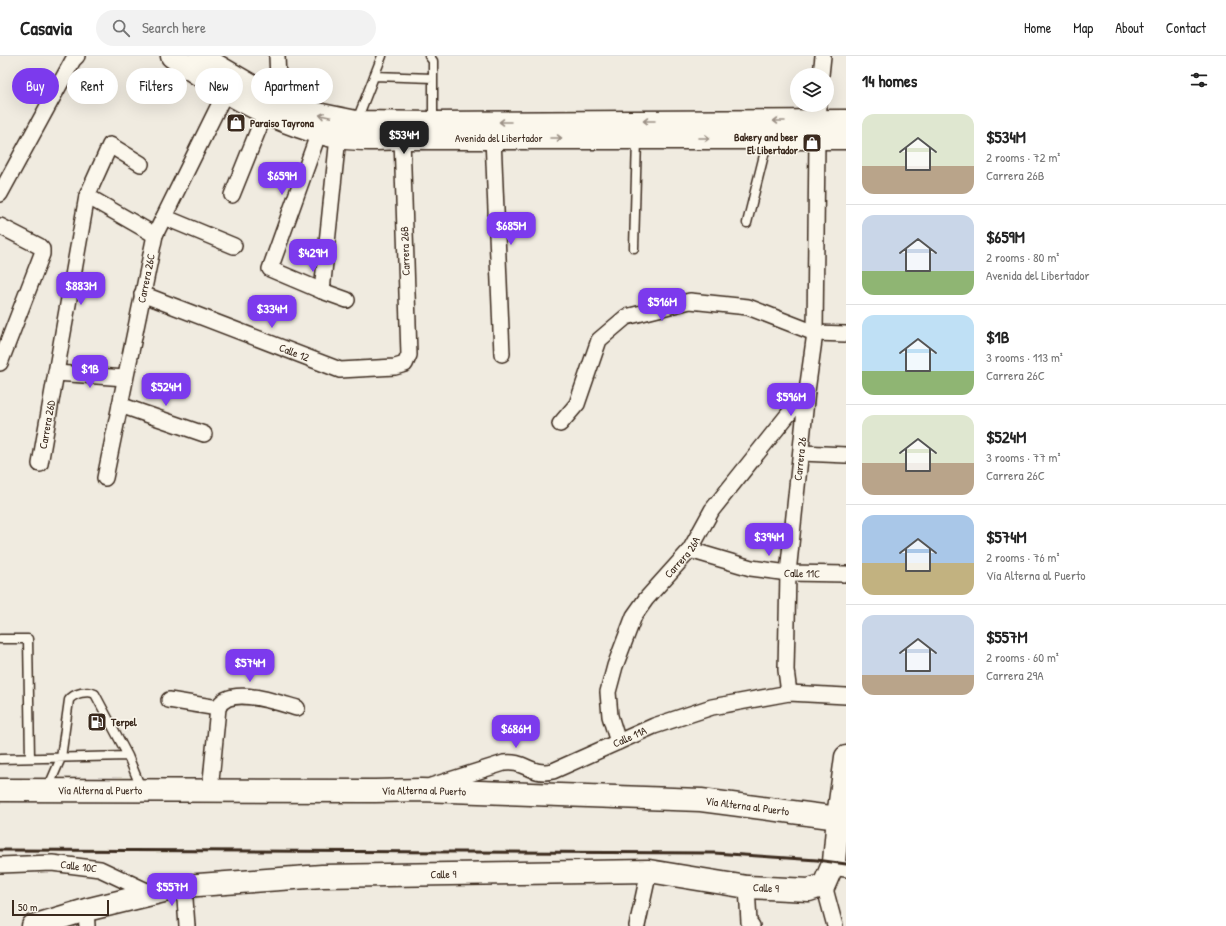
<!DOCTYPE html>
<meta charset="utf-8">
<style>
body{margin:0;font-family:"Patrick Hand",sans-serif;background:#f2f2f2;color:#222;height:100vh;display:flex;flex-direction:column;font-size:15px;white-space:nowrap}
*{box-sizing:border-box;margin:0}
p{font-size:13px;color:#767676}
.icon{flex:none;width:22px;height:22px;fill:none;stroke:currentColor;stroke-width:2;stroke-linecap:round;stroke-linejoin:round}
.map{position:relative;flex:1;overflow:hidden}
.details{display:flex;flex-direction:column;background:#fff;width:380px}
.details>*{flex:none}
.guide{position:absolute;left:12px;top:12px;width:380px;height:36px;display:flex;gap:8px}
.buttons{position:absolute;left:790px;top:12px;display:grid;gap:8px}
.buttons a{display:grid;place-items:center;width:44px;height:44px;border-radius:50%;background:#fff;box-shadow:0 4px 16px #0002;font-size:20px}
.scale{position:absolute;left:12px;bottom:10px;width:97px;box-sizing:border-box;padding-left:4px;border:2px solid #3b2a1e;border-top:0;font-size:11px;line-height:14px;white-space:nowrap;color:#3b2a1e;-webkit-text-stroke:3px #fbf7ec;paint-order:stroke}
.price{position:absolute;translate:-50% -34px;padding:0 9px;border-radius:8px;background:#7c3aed;color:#fff;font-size:13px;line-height:26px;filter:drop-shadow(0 1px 2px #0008)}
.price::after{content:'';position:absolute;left:50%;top:24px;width:12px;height:9px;margin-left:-6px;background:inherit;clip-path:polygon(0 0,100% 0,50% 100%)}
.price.current{background:#222;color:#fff}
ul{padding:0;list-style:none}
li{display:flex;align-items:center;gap:12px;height:100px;padding:0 16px}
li+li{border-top:1px solid #e0e0e0}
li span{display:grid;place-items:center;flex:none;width:112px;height:80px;border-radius:12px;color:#555}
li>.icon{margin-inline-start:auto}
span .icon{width:48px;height:48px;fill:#fffc;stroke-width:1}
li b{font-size:17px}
h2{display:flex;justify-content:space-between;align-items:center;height:48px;padding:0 16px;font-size:17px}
.pill{padding:0 14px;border-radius:18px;background:#fff;box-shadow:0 4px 16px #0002;font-size:14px;line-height:36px}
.pill.current{background:#7c3aed;color:#fff}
header{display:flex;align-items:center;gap:24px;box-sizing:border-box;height:56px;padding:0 20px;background:#fff;border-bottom:1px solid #e0e0e0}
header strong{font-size:19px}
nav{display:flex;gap:22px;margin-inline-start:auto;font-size:14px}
.search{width:280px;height:36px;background:#f2f2f2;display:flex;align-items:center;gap:10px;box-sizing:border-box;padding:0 14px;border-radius:22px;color:#767676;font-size:15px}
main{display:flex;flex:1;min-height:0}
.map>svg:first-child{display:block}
</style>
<header>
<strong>Casavia</strong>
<div class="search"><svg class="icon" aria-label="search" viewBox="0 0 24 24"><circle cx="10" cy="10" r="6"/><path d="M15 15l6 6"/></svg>Search here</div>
<nav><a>Home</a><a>Map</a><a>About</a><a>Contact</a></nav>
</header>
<main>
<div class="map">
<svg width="846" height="870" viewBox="0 0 846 870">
<rect width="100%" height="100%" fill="#f0ebe0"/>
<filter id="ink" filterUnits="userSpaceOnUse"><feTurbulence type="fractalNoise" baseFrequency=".025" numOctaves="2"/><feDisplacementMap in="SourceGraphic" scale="8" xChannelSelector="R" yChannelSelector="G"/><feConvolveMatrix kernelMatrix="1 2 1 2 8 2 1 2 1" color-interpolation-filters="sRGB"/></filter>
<g filter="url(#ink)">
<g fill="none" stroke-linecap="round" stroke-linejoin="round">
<g stroke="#3b2a1e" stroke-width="11">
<path id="lane" d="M 429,0 L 433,5 L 433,66
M 374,20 L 433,22
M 357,64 L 382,0
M 747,167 L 768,83
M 634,192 L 637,83
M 0,583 L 28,583 L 30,702
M 0,703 L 128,700 L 141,732
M 48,732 L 61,702 L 69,644 C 74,637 88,634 95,638 L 128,700"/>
</g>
<g stroke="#3b2a1e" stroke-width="18">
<g id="street">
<path d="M 821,19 L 823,0"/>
<path d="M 272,42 L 278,23 L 277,0"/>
<path d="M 319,76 L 270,213 L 322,235 L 347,244"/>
<path d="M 493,82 L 502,298"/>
<path d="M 0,138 L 73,4 L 77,0"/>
<path d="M 232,139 L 265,57"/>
<path d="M 87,140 L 155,179"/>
<path d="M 164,161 L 234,190"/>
<path d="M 0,170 L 39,190 L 42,193 L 42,198 L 0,307"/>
<path d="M 322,235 L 338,81"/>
<path id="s1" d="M 142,238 L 340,314 L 395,311 L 405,308 L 409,299 L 402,82"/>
<path d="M 56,317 L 125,322"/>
<path d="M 120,349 L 204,378"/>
<path d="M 560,368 L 577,348 L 599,284 L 626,261 L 690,245 L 748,251 L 815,277 L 846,278"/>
<path d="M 801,397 L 846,399"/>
<path id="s2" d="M 40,408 L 87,140 L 110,89 L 141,108"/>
<path id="s3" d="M 105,422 L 155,179 L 226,35"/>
<path id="s4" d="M 690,494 L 751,512 L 788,517 L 846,518"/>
<path id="s5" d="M 789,637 L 786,614 L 788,517 L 807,335 L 815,277 L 817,82 L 819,49"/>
<path d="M 169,644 L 218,652"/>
<path id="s6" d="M 618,686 L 610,660 L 608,636 L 615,610 L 634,560 L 646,543 L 690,494 L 712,454 L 807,335"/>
<path id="s7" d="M 431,730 L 504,707 C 525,704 530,720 553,715 L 654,670 L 712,651 L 789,637 L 846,640"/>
<path d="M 210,735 L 218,652 C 228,628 279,647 297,652"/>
<path id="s8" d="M 0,809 L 52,807 L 100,813 L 153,838"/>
<path d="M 832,811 L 846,813"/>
<path d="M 824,829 L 835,870"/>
<path d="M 184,830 L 187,870"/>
<path d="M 747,831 L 749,866 L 752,870"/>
<path d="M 86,854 L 87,870"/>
<path d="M 637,870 L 649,815"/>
</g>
</g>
<g stroke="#3b2a1e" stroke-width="25">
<g id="secondary">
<path id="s9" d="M 172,0 C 221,35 277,69 338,81 C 359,84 380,83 402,82 L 846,82"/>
<path d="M 200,0 L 272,42 L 312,57 L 356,66 L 433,67 L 846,65"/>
<path id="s10" d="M 33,870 L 86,854 L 184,830 L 322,820 L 649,815 L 747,831 L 809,834 L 824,829 L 834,806 L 838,761 L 846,701"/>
</g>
</g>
<g stroke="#3b2a1e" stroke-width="25">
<g id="primary">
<path id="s11" d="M 0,734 L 375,735 L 421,734 L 701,744 L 846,763"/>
</g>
</g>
<use href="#lane" stroke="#fbf7ec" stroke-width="8"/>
<use href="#street" stroke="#fbf7ec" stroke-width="15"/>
<use href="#secondary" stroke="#fbf7ec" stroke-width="22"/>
<use href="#primary" stroke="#fbf7ec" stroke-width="22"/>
<path stroke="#3b2a1e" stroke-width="3" d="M 0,794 L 714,797 L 817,804 L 846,808"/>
</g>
<defs><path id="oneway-shaft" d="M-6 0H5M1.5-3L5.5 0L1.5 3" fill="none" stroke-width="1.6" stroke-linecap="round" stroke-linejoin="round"/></defs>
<g stroke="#9b9085">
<use href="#oneway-shaft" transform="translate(325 60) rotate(-168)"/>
<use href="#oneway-shaft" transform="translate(649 65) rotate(180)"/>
<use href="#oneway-shaft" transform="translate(779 65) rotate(180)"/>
<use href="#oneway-shaft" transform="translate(505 66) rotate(180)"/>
<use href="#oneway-shaft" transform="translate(556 82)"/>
<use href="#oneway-shaft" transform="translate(704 82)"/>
</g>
</g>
<defs>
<g id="shop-square" transform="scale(1)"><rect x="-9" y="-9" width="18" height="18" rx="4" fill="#3b2a1e" stroke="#fbf7ec"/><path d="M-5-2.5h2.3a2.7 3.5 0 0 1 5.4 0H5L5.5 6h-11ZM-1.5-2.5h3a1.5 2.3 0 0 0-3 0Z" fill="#fff"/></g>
<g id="fuel-square" transform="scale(1)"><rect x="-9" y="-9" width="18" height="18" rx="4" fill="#3b2a1e" stroke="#fbf7ec"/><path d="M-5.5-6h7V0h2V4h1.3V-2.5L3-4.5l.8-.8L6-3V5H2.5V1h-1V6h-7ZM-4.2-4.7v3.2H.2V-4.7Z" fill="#fff"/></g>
</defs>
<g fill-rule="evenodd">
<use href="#shop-square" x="236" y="67"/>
<use href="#shop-square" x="812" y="87"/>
<use href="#fuel-square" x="97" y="666"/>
</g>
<g text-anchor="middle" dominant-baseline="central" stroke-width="3" stroke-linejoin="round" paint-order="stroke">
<g font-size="11" font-weight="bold" fill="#3b2a1e" stroke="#fbf7ec" text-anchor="start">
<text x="250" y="67">Paraiso Tayrona</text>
<text x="798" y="81" text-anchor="end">Bakery and beer<tspan x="798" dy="13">El Libertador</tspan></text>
<text x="111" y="666">Terpel</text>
</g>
<g font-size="11" fill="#3b2a1e" stroke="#fbf7ec">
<text stroke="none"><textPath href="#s9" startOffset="347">Avenida del Libertador</textPath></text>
<text transform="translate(405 195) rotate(-92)">Carrera 26B</text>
<text stroke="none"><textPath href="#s3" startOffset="204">Carrera 26C</textPath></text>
<text stroke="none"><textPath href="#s1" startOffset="163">Calle 12</textPath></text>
<text stroke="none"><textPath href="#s2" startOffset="40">Carrera 26D</textPath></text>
<text stroke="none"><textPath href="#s5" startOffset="235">Carrera 26</textPath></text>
<text stroke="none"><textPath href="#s6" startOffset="208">Carrera 26A</textPath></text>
<text stroke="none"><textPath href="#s4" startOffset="115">Calle 11C</textPath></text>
<text stroke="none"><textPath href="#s7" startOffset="211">Calle 11A</textPath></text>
<text stroke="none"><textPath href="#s11" startOffset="100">Vía Alterna al Puerto</textPath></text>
<text stroke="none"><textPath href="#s11" startOffset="424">Vía Alterna al Puerto</textPath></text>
<text stroke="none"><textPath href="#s11" startOffset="748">Vía Alterna al Puerto</textPath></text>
<text stroke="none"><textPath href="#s8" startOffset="79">Calle 10C</textPath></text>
<text stroke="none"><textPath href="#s10" startOffset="416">Calle 9</textPath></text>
<text stroke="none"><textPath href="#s10" startOffset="740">Calle 9</textPath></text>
</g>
</g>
</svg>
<div class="buttons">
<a><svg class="icon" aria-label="layers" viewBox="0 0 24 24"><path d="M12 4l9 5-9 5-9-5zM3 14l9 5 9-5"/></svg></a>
</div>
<div class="scale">50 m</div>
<b class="price current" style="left:404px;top:99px">$534M</b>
<b class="price" style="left:282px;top:140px">$659M</b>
<b class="price" style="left:511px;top:190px">$685M</b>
<b class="price" style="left:313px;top:217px">$429M</b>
<b class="price" style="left:81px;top:250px">$883M</b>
<b class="price" style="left:662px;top:266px">$516M</b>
<b class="price" style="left:272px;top:273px">$334M</b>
<b class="price" style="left:90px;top:333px">$1B</b>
<b class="price" style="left:166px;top:351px">$524M</b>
<b class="price" style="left:791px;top:361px">$596M</b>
<b class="price" style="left:769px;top:501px">$394M</b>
<b class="price" style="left:250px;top:627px">$574M</b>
<b class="price" style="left:516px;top:693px">$686M</b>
<b class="price" style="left:172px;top:851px">$557M</b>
<div class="guide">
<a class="pill current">Buy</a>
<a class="pill">Rent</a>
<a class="pill">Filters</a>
<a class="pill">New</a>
<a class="pill">Apartment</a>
</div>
</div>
<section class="details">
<h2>14 homes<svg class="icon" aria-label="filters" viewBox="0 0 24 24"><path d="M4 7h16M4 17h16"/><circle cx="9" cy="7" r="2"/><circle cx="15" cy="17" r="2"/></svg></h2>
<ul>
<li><span style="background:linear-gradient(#dfe7d0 65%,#b9a48a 0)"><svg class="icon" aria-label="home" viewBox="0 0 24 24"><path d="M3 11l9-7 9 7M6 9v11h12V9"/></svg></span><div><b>$534M</b><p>2 rooms · 72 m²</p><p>Carrera 26B</p></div></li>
<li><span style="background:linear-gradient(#c9d6e8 70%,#8fb573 0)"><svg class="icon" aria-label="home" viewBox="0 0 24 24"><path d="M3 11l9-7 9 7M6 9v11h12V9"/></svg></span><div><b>$659M</b><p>2 rooms · 80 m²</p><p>Avenida del Libertador</p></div></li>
<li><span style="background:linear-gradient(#bfe0f5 70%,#8fb573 0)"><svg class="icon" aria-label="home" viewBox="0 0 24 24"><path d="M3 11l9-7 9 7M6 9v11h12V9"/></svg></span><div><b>$1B</b><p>3 rooms · 113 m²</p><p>Carrera 26C</p></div></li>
<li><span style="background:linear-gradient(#dfe7d0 60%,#b9a48a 0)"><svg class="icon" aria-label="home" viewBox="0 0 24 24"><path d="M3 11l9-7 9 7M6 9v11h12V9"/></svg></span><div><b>$524M</b><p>3 rooms · 77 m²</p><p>Carrera 26C</p></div></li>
<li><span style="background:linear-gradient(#a9c7e8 60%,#c2b280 0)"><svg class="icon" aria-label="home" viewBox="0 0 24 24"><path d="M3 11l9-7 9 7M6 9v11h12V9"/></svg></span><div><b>$574M</b><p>2 rooms · 76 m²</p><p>Vía Alterna al Puerto</p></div></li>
<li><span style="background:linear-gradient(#c9d6e8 75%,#b9a48a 0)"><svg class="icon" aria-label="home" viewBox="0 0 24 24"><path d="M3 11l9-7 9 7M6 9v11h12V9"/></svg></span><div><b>$557M</b><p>2 rooms · 60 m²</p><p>Carrera 29A</p></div></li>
</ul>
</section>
</main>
